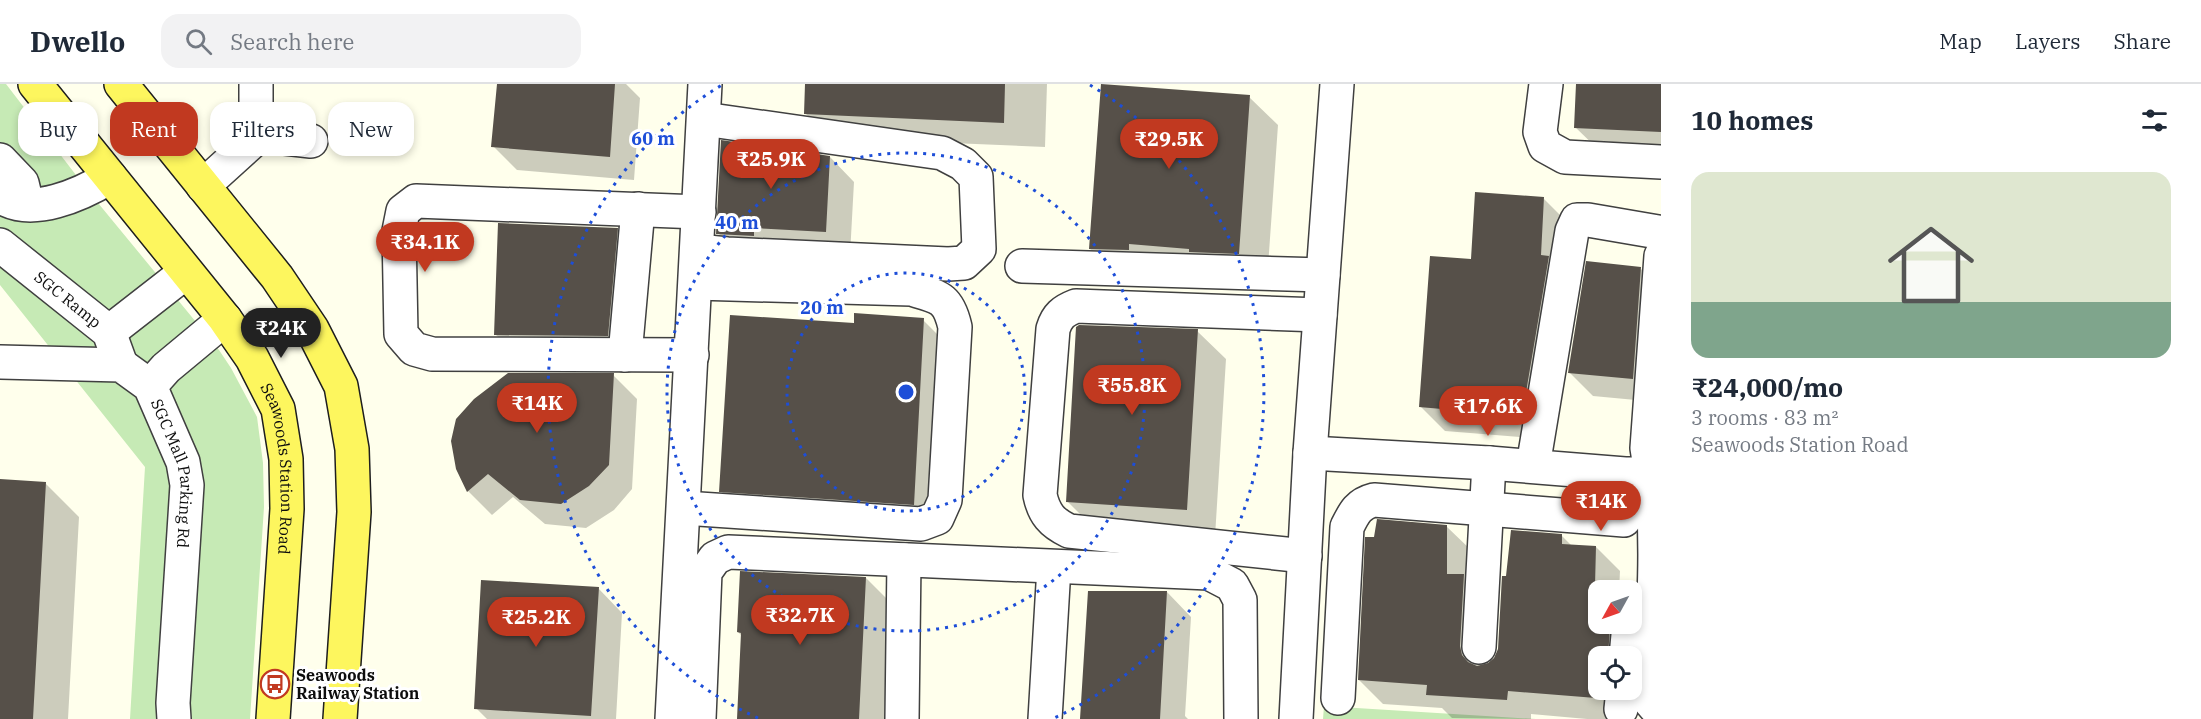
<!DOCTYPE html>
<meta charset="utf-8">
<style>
body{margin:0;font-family:"IBM Plex Serif",serif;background:#f2f2f3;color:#1f2937;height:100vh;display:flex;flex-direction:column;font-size:22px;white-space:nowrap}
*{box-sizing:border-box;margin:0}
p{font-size:20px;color:#747a83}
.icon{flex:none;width:33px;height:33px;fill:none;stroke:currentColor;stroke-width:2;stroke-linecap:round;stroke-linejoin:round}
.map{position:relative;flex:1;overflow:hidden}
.panel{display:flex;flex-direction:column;background:#fff;width:540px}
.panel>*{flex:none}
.top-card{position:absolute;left:18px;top:18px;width:570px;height:54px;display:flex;gap:12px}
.needle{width:39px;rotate:230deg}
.controls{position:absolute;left:1588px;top:496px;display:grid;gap:12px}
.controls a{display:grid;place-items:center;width:54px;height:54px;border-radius:12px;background:#fff;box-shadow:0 3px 9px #0003;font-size:30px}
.price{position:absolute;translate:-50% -51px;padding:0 14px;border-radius:21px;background:#c13920;color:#fff;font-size:20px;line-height:39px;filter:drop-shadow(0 2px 3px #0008)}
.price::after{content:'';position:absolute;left:50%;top:36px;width:18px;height:14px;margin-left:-9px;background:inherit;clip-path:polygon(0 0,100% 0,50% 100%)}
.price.current{background:#222;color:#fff}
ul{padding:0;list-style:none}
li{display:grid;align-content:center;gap:12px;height:318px;padding:0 30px}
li+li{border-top:2px solid #e0e1e3}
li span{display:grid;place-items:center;height:186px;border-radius:18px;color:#555}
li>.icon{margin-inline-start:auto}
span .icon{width:108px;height:108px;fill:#fffc;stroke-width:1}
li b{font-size:26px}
h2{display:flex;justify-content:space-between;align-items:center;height:72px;padding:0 30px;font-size:26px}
.tag{padding:0 21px;border-radius:18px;background:#fff;box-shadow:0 3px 9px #0003;font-size:21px;line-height:54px}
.tag.current{background:#c13920;color:#fff}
header{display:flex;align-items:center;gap:36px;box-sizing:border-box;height:84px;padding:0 30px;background:#fff;border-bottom:2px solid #e0e1e3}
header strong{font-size:28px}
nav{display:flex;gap:33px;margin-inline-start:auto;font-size:21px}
.search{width:420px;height:54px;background:#f2f2f3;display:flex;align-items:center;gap:15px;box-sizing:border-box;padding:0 21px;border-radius:18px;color:#747a83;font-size:22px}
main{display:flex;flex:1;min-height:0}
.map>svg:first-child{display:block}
</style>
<header>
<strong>Dwello</strong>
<div class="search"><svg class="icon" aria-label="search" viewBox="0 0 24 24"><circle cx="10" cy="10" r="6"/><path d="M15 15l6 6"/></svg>Search here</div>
<nav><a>Map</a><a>Layers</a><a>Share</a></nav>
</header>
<main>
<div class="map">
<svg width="1661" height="635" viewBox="0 0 1661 635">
<rect width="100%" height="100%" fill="#ffffec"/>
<path fill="#c6eab5" d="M 0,0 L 6,0 L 89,108 L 219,266 L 231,284 L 257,333 L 263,379 L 264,423 L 250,635 L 130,635 L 145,383 L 0,201 Z
M 1324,622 L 1536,635 L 1323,635 Z"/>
<path fill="#0003" d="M 498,0 L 626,0 L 640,14 L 634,96 L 517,86 L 493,62 Z
M 807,0 L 1047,0 L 1045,63 L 830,54 L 806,30 Z
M 1577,0 L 1661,0 L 1661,75 L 1604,71 L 1575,43 Z
M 1249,13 L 1278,41 L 1267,197 L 1118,193 L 1090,165 Z
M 830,73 L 854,98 L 850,171 L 742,174 L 718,149 Z
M 1544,115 L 1568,139 L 1546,355 L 1445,347 L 1421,323 L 1472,177 Z
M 617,145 L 641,169 L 632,276 L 520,274 L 495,250 Z
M 1641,185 L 1661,205 L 1657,318 L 1593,312 L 1569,288 Z
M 923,236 L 951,264 L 942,448 L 749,435 L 721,407 L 855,241 Z
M 1197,247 L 1226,275 L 1215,453 L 1095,445 L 1067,417 Z
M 613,291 L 637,315 L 632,405 L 614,426 L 586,444 L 545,440 L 513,413 L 492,431 L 468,407 L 475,316 Z
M 0,397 L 45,399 L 79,433 L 68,635 L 0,635 Z
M 1446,442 L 1471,466 L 1488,516 L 1484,582 L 1496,575 L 1499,565 L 1507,494 L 1561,451 L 1572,462 L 1596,463 L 1620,487 L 1619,507 L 1599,507 L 1599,540 L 1618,540 L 1632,573 L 1599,573 L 1599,606 L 1632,606 L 1620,635 L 1587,635 L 1531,630 L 1531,635 L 1452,634 L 1442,624 L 1383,620 L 1359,596 Z
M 866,494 L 890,518 L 884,635 L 739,635 L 742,552 L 738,548 Z
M 598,504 L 622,529 L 616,635 L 487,635 L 476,624 Z
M 1167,508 L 1191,533 L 1185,632 L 1188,635 L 1082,635 Z"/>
<path fill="#565049" d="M 497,0 L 615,0 L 610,73 L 491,63 Z
M 805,0 L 1005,0 L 1004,39 L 804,30 Z
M 1101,0 L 1250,11 L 1239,170 L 1189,168 L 1189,165 L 1129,160 L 1129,166 L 1089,165 Z
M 1576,0 L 1661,0 L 1661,48 L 1574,44 Z
M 721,56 L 830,72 L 826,148 L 754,144 L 754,152 L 716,150 Z
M 1475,108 L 1544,113 L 1541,171 L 1549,172 L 1522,332 L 1419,323 L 1430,172 L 1471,175 Z
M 498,139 L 618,144 L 608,252 L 494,251 Z
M 1586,177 L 1641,183 L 1633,295 L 1568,289 Z
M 854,229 L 924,234 L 914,421 L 719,408 L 730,231 L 854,239 Z
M 1079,241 L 1198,245 L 1187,426 L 1066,418 L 1076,243 Z
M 508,289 L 614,289 L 609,381 L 589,402 L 561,420 L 520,416 L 488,390 L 467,408 L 456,385 L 451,357 L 456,335 L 474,315 Z
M 0,395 L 46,398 L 33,635 L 0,635 Z
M 1377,435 L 1447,441 L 1447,490 L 1464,490 L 1460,562 L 1462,571 L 1468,578 L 1477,582 L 1488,579 L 1494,574 L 1498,565 L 1502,492 L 1506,492 L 1511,446 L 1562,450 L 1562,460 L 1596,462 L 1594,542 L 1610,543 L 1608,573 L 1599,573 L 1599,606 L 1604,606 L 1604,610 L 1596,609 L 1596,614 L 1508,607 L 1507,616 L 1426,611 L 1427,601 L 1358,596 L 1365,453 L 1374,453 Z
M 740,487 L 866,493 L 859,635 L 737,635 L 741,549 L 737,548 Z
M 481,496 L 599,503 L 591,632 L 474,625 Z
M 1088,507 L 1167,507 L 1160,635 L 1080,635 Z"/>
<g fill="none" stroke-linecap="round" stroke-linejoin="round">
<g stroke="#404040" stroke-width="36">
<g id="minor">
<path d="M 1546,0 L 1540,48 L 1545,62 L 1565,73 L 1661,78"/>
<path d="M 256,54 L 276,53 L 311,57"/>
<path d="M 0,76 L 22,99 L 27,120"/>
<path d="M 203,102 L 256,54 L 256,0"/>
<path d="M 0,112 C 31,134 82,110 110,93"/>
<path id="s1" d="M 0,161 L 109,248 L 121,281"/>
<path d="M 698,167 L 727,170 L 948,180 L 964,179 L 979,165 L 976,93 L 963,80 L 942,69 L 704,35"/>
<path d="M 1661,172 L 1647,364 C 1661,443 1653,535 1649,616 L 1661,630"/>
<path d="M 1022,182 L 1323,191"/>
<path d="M 109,248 L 186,188"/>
<path d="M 625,271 L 638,125"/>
<path d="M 692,271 L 432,270 L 414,265 L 401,250 L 399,147 L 403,127 L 416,117 L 699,128"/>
<path id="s2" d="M 0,278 L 121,281 L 150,302 L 183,378 L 187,401 L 173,619 L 174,635"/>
<path d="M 150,302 L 166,284 L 225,235"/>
<path d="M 1310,369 L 1489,379 L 1625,390 L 1661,390"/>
<path d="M 1533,382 L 1572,147 L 1577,136 L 1588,136 L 1658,148 L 1661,155"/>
<path d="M 684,424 L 921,440 L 937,434 L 945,416 L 955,243 C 948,213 939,213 911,205 L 696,199"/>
<path d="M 1305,472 L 1069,447 C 1052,439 1044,430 1040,411 L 1053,245 C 1057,232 1063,227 1076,222 L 1320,231"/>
<path d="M 1479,563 L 1489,379"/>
<path d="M 1626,573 L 1629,540"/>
<path d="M 1338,614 L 1347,443 C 1354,429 1358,420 1374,416 L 1624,436"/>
<path d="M 1621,625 L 1623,606"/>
<path d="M 672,635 L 705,0"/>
<path d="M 699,635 L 705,488 L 715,474 L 728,468 L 1209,489 L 1232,501 L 1240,516 L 1241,635"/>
<path d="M 902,635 L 904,476"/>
<path d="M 1045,635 L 1054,483"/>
<path d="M 1296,635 L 1310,369 L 1337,0"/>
</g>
</g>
<g stroke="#1e1e1e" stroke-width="36">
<g id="major">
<path id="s3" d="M 35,0 L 225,235 L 252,274 L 278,325 L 286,375 L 287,425 L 273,635"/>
<path d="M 121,0 L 277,193 L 312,245 L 341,302 L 352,365 L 354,428 L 340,635"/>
</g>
</g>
<use href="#minor" stroke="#fff" stroke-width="33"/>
<use href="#major" stroke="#fdf65e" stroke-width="33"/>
</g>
<g fill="none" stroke="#1d4ed8" stroke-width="3" stroke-dasharray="3 6">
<circle cx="906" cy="308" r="119"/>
<circle cx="906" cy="308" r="239"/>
<path d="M758 634A358 358 0 0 1 722 1M1090 1A358 358 0 0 1 1054 634"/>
</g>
<defs>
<g id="bus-ring" transform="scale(1.5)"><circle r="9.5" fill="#fff" stroke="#c13920" stroke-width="1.5"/><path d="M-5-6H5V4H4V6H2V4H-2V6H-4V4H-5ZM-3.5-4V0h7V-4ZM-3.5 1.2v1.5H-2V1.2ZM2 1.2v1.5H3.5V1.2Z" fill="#c13920"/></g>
</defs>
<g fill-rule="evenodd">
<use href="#bus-ring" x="275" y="600"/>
</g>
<g text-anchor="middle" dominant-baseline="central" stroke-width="6" stroke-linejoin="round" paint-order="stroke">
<g font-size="16" fill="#0d0d0d" stroke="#fff">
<text stroke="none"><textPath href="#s1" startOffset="87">SGC Ramp</textPath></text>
<text stroke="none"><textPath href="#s3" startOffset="466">Seawoods Station Road</textPath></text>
<text stroke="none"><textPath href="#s2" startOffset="249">SGC Mall Parking Rd</textPath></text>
</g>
<g font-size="16" font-weight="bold" fill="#0d0d0d" stroke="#fff" text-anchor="start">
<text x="296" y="591">Seawoods<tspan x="296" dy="18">Railway Station</tspan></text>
</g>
</g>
<circle cx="906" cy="308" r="9" fill="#1d4ed8" stroke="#fff" stroke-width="3"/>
<g font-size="18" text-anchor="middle" font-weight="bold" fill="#1d4ed8" stroke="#fff" stroke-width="6" stroke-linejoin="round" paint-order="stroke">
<text x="653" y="61">60 m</text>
<text x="737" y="145">40 m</text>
<text x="822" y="230">20 m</text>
</g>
</svg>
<div class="controls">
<a><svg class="needle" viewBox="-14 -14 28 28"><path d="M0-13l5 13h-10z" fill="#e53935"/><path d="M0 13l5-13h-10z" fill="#747a83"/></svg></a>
<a><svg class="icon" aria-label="locate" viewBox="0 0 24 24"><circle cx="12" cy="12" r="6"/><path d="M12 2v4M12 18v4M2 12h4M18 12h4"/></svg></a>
</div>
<b class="price" style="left:1169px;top:86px">₹29.5K</b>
<b class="price" style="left:771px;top:106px">₹25.9K</b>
<b class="price" style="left:425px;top:189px">₹34.1K</b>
<b class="price current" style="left:281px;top:275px">₹24K</b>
<b class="price" style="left:1132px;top:332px">₹55.8K</b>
<b class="price" style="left:537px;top:350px">₹14K</b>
<b class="price" style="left:1488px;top:353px">₹17.6K</b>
<b class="price" style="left:1601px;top:448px">₹14K</b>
<b class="price" style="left:800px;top:562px">₹32.7K</b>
<b class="price" style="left:536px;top:564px">₹25.2K</b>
<div class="top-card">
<a class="tag">Buy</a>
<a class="tag current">Rent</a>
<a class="tag">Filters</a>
<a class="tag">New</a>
</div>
</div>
<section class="panel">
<h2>10 homes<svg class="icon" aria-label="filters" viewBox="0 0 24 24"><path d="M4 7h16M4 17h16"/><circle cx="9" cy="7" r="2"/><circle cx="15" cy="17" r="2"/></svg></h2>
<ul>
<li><span style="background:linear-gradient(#dfe7d0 70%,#7fa58c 0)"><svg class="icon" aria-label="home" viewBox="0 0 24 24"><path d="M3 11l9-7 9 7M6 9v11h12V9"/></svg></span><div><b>₹24,000/mo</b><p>3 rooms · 83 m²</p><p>Seawoods Station Road</p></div></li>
</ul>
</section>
</main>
